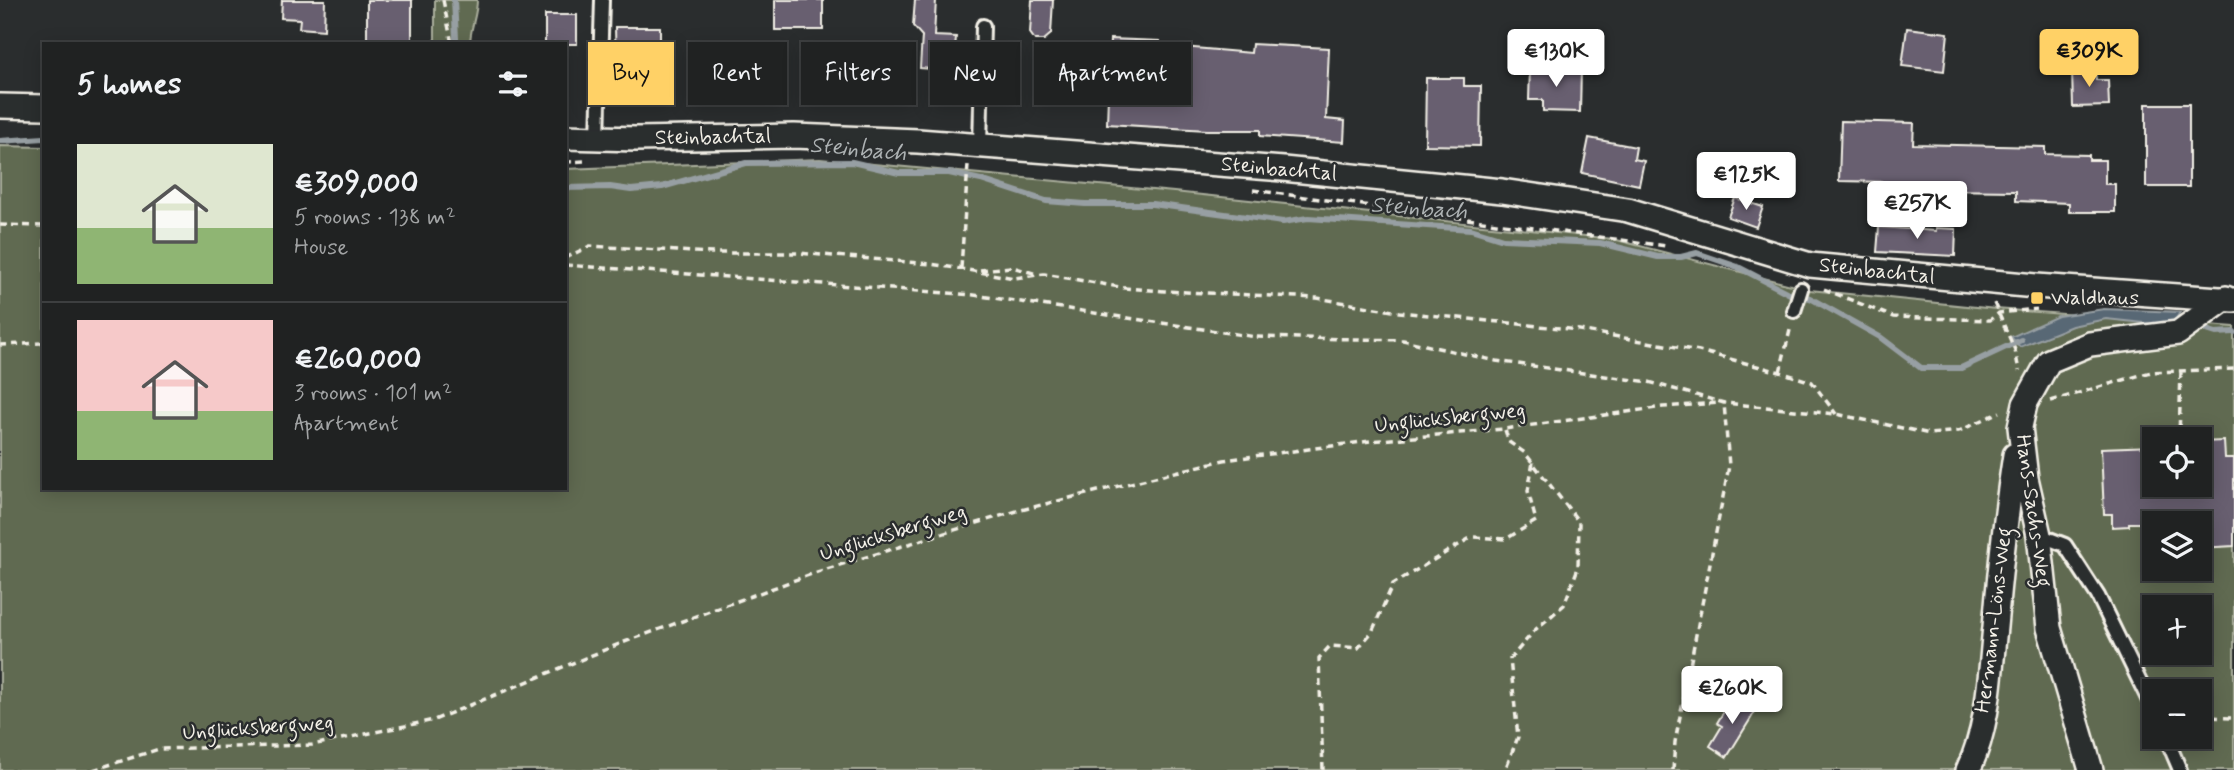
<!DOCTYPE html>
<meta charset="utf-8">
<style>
body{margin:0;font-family:Mynerve,sans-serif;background:#282a2a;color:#f1f3f6;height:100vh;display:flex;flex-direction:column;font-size:26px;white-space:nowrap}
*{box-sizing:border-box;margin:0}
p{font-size:23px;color:#a2a4a5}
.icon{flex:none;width:38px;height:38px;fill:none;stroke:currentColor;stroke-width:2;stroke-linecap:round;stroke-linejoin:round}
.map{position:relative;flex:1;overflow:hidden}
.side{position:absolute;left:42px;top:42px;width:525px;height:448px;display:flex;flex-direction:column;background:#202222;border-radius:0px;box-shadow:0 4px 18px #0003,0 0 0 2px #3d3f40}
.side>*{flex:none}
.top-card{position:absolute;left:588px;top:42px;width:665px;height:63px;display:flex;gap:14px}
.tools{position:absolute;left:2142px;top:427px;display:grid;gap:14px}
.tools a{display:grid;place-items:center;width:70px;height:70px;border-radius:0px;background:#202222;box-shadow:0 4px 18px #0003,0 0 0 2px #3d3f40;font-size:35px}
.price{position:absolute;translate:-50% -60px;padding:0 16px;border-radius:7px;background:#fff;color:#222;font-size:23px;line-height:46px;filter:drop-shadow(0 2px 4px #0008)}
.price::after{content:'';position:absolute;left:50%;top:42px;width:21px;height:16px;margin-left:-10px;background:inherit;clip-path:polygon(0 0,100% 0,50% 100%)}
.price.current{background:#ffd166;color:#111}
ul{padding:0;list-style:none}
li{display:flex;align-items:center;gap:21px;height:175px;padding:0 35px}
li+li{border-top:2px solid #3d3f40}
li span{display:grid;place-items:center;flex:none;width:196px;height:140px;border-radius:0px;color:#555}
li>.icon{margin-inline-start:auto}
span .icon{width:84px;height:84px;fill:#fffc;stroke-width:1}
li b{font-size:30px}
h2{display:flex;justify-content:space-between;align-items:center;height:84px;padding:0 35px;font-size:30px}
.pill{padding:0 24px;border-radius:0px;background:#202222;box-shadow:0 4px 18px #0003,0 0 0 2px #3d3f40;font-size:24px;line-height:63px}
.pill.current{background:#ffd166;color:#111}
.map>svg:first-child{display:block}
</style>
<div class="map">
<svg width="2234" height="770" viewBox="0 0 2234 770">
<rect width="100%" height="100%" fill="#2a2d2e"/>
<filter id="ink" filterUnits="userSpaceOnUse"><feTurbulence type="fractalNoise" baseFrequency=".0143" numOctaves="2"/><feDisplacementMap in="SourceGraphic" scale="14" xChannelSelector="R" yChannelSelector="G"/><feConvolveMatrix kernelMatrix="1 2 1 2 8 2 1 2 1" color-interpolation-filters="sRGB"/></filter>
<g filter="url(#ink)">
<path fill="#616a51" stroke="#aaae9c" stroke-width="2" fill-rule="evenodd" d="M 435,0 L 477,0 C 477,16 470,28 470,44 L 435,44 Z
M 0,146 L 44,147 L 44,488 L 565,488 L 565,169 L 820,159 L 1174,192 L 1613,239 L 1810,290 L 1996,309 L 2234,327 L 2234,770 L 0,770 ZM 2154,439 L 2200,439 L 2200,485 L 2154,485 ZM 2154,523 L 2200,523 L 2200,569 L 2154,569 ZM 2154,607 L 2200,607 L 2200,653 L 2154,653 ZM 2154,691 L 2200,691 L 2200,737 L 2154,737 Z"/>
<path fill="#596875" stroke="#979fa3" stroke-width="2" d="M 2104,309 L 2180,312 L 2172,326 L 2106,319 L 2072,326 L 2020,347 L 2011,337 L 2058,316 Z"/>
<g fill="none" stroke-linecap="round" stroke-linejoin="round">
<path stroke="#979fa3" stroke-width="6" d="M 454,0 L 456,38
M 0,141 L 44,138
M 565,188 L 610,187 L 631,190 L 662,187 L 746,163 L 852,162 L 899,173 L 949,173 L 981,180 L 1046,201 L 1085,204 L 1152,204 L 1283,222 L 1308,218 L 1471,229 L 1503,239 L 1600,243 L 1658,257 L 1681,257 L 1697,253 L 1738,267 L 1792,295 L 1810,298 L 1880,337 L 1921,368 L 1961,368 L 2021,340
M 2197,327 L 2216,333 L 2234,332"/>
</g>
<path fill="#675f6f" stroke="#f4f1e8" stroke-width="2" d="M 282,0 L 325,0 L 324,30 L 299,28 L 300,19 L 281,18 Z
M 367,0 L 412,0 L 412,41 L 367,40 Z
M 775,0 L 823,0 L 823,30 L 775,30 Z
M 915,0 L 936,0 L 934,36 L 956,37 L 955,49 L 959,49 L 958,71 L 920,68 L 922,36 L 913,26 Z
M 1032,0 L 1053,0 L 1051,34 L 1044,40 L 1035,40 L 1030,33 Z
M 545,15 L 577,15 L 577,44 L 545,44 Z
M 615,27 L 660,27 L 660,65 L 616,65 Z
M 1907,28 L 1948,33 L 1944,71 L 1902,66 Z
M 1110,39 L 1160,41 L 1160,45 L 1251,53 L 1252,44 L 1329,48 L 1326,119 L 1345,121 L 1344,142 L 1260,136 L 1260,130 L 1207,130 L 1107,124 Z
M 839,50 L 882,50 L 882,87 L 839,87 Z
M 1530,68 L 1581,69 L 1580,112 L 1543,111 L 1543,100 L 1529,100 Z
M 2095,69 L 2096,80 L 2108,80 L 2109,106 L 2073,107 L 2072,70 Z
M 1426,78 L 1464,78 L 1464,86 L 1481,86 L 1480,146 L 1425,145 Z
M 2146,104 L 2189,104 L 2189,187 L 2146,187 Z
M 1841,121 L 1914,123 L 1913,144 L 2045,147 L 2045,154 L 2089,155 L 2089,160 L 2105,160 L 2105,184 L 2115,184 L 2115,212 L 2069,212 L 2069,203 L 2016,201 L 2016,191 L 1939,190 L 1939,183 L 1839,181 Z
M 1589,138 L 1636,147 L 1634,159 L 1644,161 L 1639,185 L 1582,173 Z
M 1735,198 L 1763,207 L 1756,227 L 1728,217 Z
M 1879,227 L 1936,231 L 1936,228 L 1956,229 L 1955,256 L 1877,252 Z
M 2224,441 L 2225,458 L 2234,458 L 2234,546 L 2200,548 L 2200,523 L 2129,523 L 2129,526 L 2112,527 L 2112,514 L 2104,514 L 2101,448 L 2154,446 L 2154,485 L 2200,485 L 2200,442 Z
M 1733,696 L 1756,710 L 1727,757 L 1710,746 L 1722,726 L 1717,723 Z"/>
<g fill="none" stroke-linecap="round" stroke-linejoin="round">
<g stroke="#f4f1e8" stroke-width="18">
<path id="lane" d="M 598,138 L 602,0
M 980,146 L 983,26
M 1794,311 L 1801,289
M 2039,535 L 2065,545 L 2098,596 L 2154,711
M 2166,737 L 2180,770"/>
</g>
<g stroke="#f4f1e8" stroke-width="28">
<path id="street" d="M 0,106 L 44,107
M 565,137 L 636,139 L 794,136 L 918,141 L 1283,169 L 1502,191 L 1628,210 L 1810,265 L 2036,286 L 2234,300
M 1968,770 C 1989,727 1990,674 1995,627 C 2000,569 2006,512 2015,455
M 2091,770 L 2049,628 L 2039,535 L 2026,478 L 2020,427 L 2025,404 L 2049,361 L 2090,344 L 2178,333 L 2226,298"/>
</g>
<path stroke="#f4f1e8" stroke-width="3.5" stroke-dasharray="7 5" stroke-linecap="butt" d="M 443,0 L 452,44
M 945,74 L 967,75
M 565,162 L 585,161
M 1253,190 L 1666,246
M 0,225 L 44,226
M 565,258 L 590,246 L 712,253 L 798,253 L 931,264 L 1015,278 L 1044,274 L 1125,288 L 1164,291 L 1317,298 L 1399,312 L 1579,330 L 1699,351 L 1780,372 L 1812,382 L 1836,414
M 565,265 L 974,295 L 1256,337 L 1403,340 L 1496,361 L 1649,382 L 1724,403 L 1836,414 L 1930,434 L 1959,431 L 2000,412
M 961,268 L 968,165
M 980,270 L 1012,267 L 1037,274
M 1824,289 L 1893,317 L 1990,320 L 1999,313 L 2037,309
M 1994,303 L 2015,350 L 2019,371
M 0,345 L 44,343
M 1780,372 L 1791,326
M 2051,401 L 2151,372 L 2234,369
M 1505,430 L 1509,442 L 1525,453 L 1579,522 L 1578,568 L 1564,605 L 1535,630 L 1510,659 L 1518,737 L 1505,770
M 2179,439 L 2181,370
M 2200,717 L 2234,718
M 93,770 L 159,749 L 312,745 L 434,720 L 619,644 L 817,572 L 1017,511 L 1224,460 L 1370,441 L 1504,429 L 1663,407 L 1718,403
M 1323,770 L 1319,658 L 1330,646 L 1358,648 L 1372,632 L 1393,584 L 1472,537 L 1506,539 L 1536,521 L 1528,491 L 1533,462
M 1673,770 L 1675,742 L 1729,466 L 1724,403"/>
<use href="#lane" stroke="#2a2d2e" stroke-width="12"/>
<use href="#street" stroke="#2a2d2e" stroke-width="23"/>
</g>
</g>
<rect fill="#ffd166" stroke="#2a2d2e" stroke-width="2.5" x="2030" y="291" width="14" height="14" rx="3.5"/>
<g text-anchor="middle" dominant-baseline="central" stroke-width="5" stroke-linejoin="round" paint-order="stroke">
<g font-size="21" fill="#f4f1e8" stroke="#2a2d2e">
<text transform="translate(713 137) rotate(-1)">Steinbachtal</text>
<text transform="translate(1279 169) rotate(5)">Steinbachtal</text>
<text transform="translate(1877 271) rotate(6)">Steinbachtal</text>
<text transform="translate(1450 418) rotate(-6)">Unglücksbergweg</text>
<text transform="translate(2033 511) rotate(82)">Hans-Sachs-Weg</text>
<text transform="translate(893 533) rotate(-17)">Unglücksbergweg</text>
<text transform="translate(1994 620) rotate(-83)">Hermann-Löns-Weg</text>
<text transform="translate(258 728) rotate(-4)">Unglücksbergweg</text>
</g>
<g font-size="21" fill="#f4f1e8" stroke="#2a2d2e" text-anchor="start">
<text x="2051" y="298">Waldhaus</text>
</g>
<g font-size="23" font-style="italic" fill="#aeb3b4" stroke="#2a2d2e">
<text transform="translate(858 150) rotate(5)">Steinbach</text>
<text transform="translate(1419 209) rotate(4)">Steinbach</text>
</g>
</g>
</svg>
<div class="tools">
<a><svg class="icon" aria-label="locate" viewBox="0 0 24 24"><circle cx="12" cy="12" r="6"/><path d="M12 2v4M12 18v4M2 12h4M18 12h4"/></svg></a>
<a><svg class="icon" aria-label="layers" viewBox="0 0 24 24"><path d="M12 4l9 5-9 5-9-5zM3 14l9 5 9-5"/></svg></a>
<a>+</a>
<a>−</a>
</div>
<b class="price" style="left:1556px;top:89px">€130K</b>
<b class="price current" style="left:2089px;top:89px">€309K</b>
<b class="price" style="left:1746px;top:212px">€125K</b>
<b class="price" style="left:1917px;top:241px">€257K</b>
<b class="price" style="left:1732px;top:726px">€260K</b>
<div class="top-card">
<a class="pill current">Buy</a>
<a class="pill">Rent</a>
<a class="pill">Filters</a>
<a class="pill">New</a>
<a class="pill">Apartment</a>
</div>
<section class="side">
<h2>5 homes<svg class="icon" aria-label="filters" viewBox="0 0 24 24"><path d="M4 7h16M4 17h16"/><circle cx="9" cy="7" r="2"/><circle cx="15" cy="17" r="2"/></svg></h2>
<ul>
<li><span style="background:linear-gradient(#dfe7d0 60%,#8fb573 0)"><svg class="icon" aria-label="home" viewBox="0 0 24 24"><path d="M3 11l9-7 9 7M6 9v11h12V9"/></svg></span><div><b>€309,000</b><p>5 rooms · 138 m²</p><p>House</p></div></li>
<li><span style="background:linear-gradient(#f6c9c9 65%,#8fb573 0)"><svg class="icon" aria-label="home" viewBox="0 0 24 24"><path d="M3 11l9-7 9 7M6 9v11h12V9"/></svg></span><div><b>€260,000</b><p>3 rooms · 101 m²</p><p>Apartment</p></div></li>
</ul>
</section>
</div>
